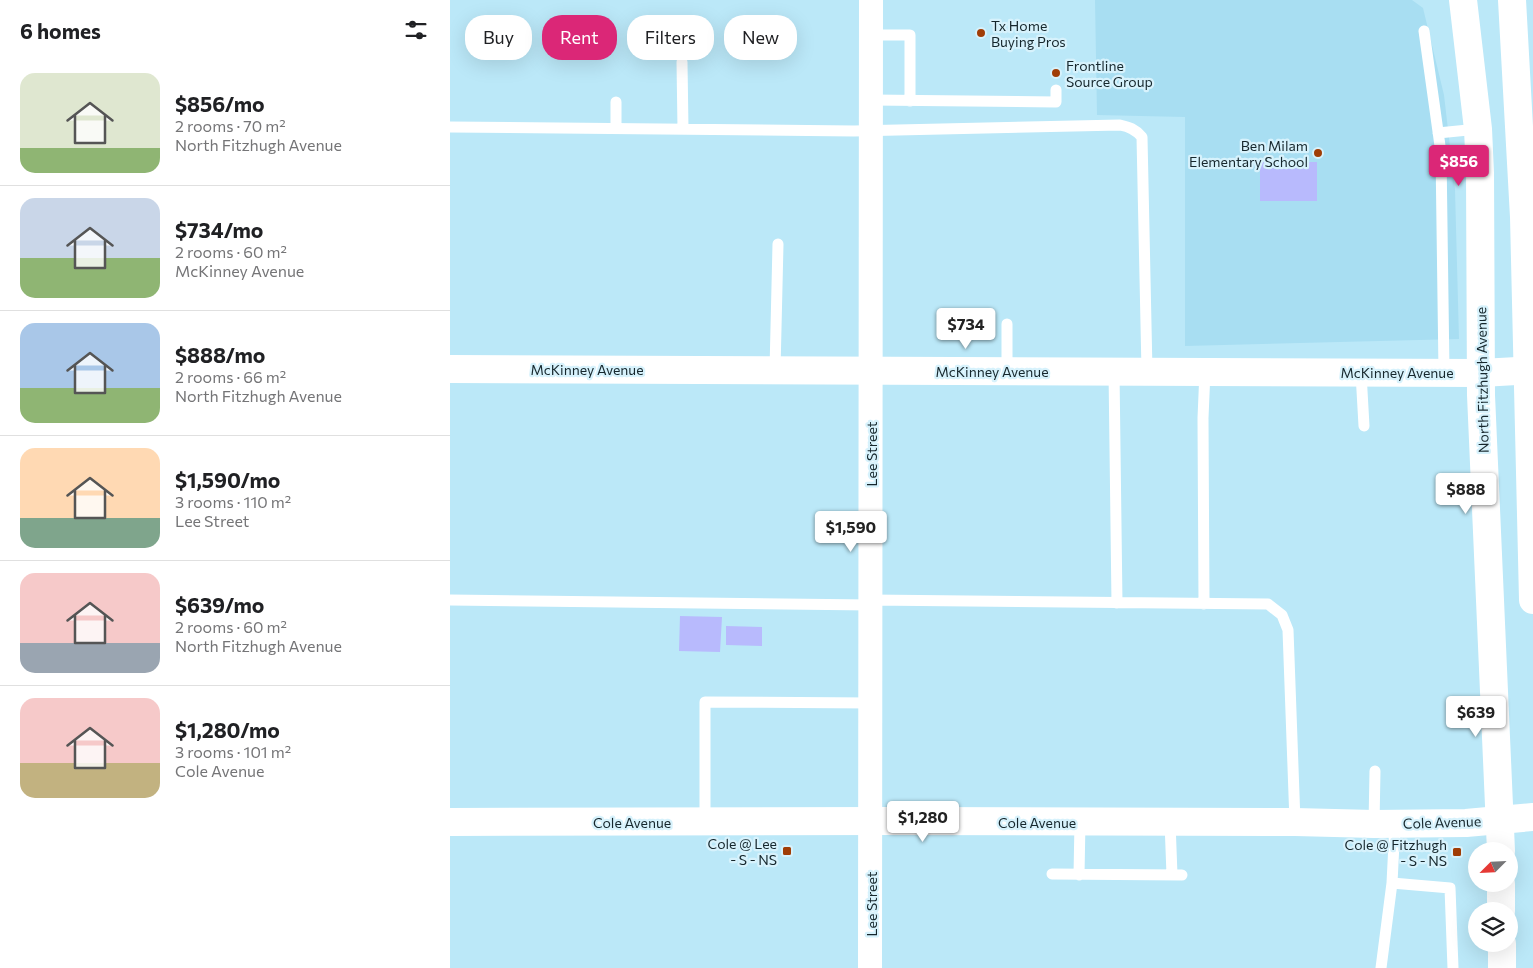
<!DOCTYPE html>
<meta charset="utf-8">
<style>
body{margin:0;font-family:Commissioner,sans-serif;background:#f2f2f2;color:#202124;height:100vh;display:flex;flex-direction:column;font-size:19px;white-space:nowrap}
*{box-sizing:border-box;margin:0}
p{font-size:16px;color:#757577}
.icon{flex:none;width:28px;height:28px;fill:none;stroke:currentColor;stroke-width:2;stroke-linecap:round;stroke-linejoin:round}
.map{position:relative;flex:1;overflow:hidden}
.details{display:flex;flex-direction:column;background:#fff;width:450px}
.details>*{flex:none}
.banner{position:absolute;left:15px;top:15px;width:475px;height:45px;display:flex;gap:10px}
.needle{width:32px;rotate:246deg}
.tools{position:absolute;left:1018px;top:842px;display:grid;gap:10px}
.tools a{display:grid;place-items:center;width:50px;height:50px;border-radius:50%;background:#fff;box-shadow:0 5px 20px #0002;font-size:25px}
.price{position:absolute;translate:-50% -42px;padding:0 11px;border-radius:5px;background:#fff;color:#222;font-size:16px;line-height:32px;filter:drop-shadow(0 1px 2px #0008)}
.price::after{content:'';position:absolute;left:50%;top:30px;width:15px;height:11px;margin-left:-8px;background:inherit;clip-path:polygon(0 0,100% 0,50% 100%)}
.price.current{background:#db2777;color:#fff}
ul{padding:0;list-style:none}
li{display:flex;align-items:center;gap:15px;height:125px;padding:0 20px}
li+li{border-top:1px solid #e0e0e0}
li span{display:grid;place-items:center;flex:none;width:140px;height:100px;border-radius:15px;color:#555}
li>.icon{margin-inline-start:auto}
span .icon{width:60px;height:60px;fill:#fffc;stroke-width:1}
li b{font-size:21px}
h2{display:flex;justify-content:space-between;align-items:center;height:60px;padding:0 20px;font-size:21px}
.pill{padding:0 18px;border-radius:20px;background:#fff;box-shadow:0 5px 20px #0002;font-size:18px;line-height:45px}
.pill.current{background:#db2777;color:#fff}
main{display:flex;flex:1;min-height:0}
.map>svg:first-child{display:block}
</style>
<main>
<section class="details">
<h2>6 homes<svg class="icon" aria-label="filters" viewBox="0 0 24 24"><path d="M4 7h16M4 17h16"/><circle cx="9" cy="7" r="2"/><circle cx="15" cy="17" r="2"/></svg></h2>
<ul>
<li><span style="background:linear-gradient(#dfe7d0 75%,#8fb573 0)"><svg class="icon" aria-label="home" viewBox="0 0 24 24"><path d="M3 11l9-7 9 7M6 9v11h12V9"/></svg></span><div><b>$856/mo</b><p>2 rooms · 70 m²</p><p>North Fitzhugh Avenue</p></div></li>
<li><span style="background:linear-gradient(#c9d6e8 60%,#8fb573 0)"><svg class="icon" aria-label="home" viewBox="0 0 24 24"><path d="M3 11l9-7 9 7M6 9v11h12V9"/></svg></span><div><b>$734/mo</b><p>2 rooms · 60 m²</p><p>McKinney Avenue</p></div></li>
<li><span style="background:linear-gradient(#a9c7e8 65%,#8fb573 0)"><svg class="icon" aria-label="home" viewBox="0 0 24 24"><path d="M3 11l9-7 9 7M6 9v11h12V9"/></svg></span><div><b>$888/mo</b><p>2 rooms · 66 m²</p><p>North Fitzhugh Avenue</p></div></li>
<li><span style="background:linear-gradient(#ffd9b3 70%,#7fa58c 0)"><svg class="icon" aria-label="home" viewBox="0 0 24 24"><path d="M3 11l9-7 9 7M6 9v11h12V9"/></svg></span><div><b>$1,590/mo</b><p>3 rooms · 110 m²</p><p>Lee Street</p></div></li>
<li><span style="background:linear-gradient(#f6c9c9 70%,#9aa5b1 0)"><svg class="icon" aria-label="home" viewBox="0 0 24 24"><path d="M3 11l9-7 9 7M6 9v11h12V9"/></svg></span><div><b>$639/mo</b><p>2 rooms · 60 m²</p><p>North Fitzhugh Avenue</p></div></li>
<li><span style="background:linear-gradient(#f6c9c9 65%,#c2b280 0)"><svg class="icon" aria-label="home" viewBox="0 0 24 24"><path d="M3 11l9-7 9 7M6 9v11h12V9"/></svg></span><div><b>$1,280/mo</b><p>3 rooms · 101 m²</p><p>Cole Avenue</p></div></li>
</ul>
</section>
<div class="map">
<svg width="1083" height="968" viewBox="0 0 1083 968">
<rect width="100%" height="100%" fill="#bbe8f8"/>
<path fill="#a8def2" d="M 645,0 L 962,0 L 973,8 L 994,95 L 1005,190 L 1009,339 L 735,346 L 735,117 L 647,115 Z"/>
<path fill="#b8bafd" d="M 810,162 L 867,162 L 867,201 L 810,201 Z
M 230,616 L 272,617 L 270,652 L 229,651 Z
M 276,626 L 312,627 L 312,646 L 276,645 Z"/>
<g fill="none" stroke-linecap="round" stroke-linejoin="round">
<path stroke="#fff" stroke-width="11" d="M 974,31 L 991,153 L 994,372
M 421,35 L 460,35 L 460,101
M 232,62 L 233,129
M 421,100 L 606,102 L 606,90
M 0,127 L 404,131 L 670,125 C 679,127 685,129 692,137 L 697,371
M 166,128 L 166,102
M 988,133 L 1028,129
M 325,370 L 328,244
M 557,371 L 557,324
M 664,371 L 667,603
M 911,373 L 914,426
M 0,600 L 421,605
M 420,600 L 818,604 L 832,615 L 838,630 L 845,822
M 754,604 L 753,418 L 755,371
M 255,822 L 255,702 L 421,703
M 720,822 L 722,875
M 924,824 L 925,771
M 602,874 L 732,875
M 629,875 L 630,822
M 942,883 L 1000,888 L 1003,968
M 931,968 L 942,883 L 945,823"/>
<path stroke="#fff" stroke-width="24" d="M 420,968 L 421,0"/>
<path stroke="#fff" stroke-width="28" d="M 0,369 L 1031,373 L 1083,370
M 0,822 L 444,821 L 845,822 L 924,824 L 1016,823 L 1083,817"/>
<path stroke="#fff" stroke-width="28" d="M 1013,0 L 1028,129 L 1030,173 L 1031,395 L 1051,851
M 1062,0 L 1074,217 L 1083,600
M 1051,884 L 1051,911
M 1052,944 L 1052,968"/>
</g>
<g fill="#a03d06" stroke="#d7f2fc" stroke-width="2">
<circle cx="531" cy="33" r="5"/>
<circle cx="606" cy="73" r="5"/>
<circle cx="868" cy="153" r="5"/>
<rect x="332" y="846" width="10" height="10" rx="2.5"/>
<rect x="1002" y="847" width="10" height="10" rx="2.5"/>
</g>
<g text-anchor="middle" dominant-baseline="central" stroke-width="4.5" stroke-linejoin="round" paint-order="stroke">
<g font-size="14" fill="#16272d" stroke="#d7f2fc" text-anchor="end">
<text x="541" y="25" text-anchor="start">Tx Home<tspan x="541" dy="16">Buying Pros</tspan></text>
<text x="616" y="65" text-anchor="start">Frontline<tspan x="616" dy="16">Source Group</tspan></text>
<text x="858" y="145">Ben Milam<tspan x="858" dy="16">Elementary School</tspan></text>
<text x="327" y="843">Cole @ Lee<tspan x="327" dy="16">- S - NS</tspan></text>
<text x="997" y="844">Cole @ Fitzhugh<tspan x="997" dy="16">- S - NS</tspan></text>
</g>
<g font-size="14" fill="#16272d" stroke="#d7f2fc">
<text x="137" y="369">McKinney Avenue</text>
<text x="542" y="371">McKinney Avenue</text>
<text x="947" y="372">McKinney Avenue</text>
<text transform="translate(1032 380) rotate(-91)">North Fitzhugh Avenue</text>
<text transform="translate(421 454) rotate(-90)">Lee Street</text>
<text x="182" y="822">Cole Avenue</text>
<text x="587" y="822">Cole Avenue</text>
<text transform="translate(992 822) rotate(-2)">Cole Avenue</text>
<text transform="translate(421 904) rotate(-90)">Lee Street</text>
</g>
</g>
</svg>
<div class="tools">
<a><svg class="needle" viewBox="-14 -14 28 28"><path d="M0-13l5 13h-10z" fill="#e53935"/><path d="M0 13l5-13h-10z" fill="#757577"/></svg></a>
<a><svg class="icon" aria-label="layers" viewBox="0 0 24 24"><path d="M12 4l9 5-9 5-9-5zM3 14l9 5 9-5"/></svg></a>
</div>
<b class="price current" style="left:1009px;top:187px">$856</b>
<b class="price" style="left:516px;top:350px">$734</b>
<b class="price" style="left:1016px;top:515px">$888</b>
<b class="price" style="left:401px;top:553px">$1,590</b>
<b class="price" style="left:1026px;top:738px">$639</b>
<b class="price" style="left:473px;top:843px">$1,280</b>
<div class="banner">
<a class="pill">Buy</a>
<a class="pill current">Rent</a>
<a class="pill">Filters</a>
<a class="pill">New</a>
</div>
</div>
</main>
